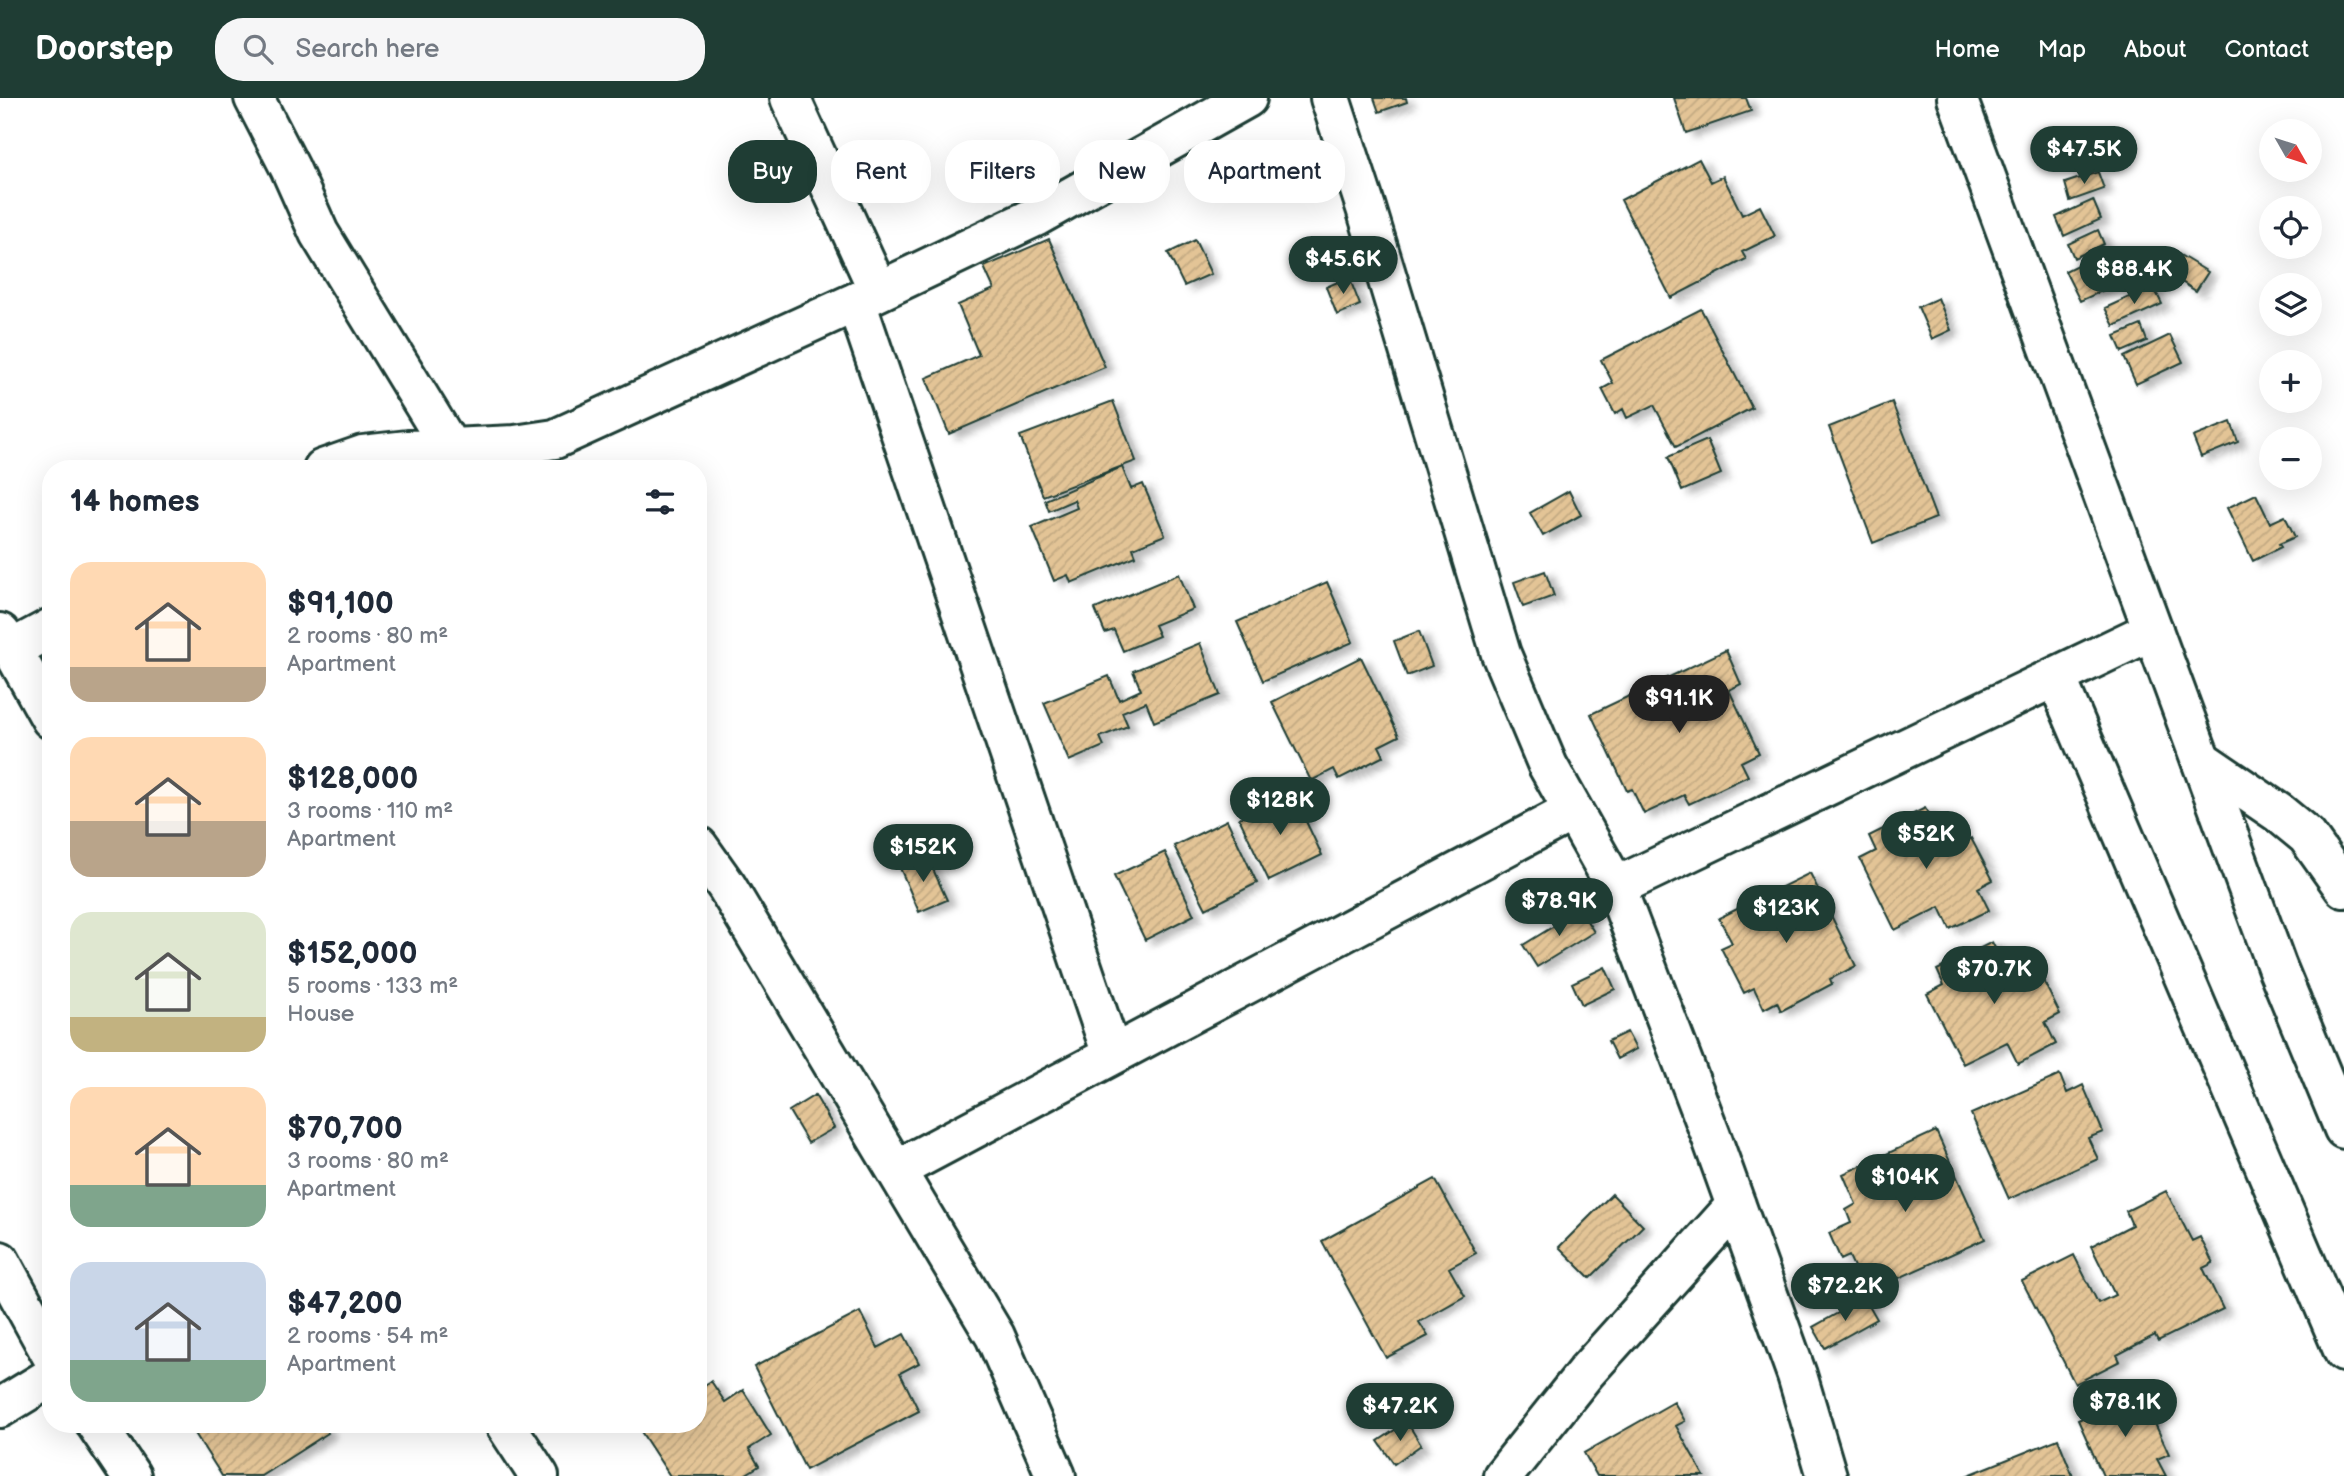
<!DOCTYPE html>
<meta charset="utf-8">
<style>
body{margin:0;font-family:"Balsamiq Sans",sans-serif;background:#f6f6f7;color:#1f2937;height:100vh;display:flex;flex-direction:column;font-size:26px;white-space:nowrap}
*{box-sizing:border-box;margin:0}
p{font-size:23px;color:#747a83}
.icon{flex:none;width:38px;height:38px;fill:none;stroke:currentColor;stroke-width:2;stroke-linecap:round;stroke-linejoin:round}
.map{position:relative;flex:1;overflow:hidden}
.sheet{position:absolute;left:42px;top:362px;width:665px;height:973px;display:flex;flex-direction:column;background:#fff;border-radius:28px;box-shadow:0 7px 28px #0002}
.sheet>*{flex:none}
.hud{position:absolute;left:728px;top:42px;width:665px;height:63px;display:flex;gap:14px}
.needle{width:46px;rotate:129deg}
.tools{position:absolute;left:2259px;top:21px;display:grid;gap:14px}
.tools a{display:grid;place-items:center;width:63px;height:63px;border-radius:50%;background:#fff;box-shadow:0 7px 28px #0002;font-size:35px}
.price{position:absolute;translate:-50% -60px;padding:0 16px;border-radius:24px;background:#1f3d34;color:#fff;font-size:23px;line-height:46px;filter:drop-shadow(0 2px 4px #0008)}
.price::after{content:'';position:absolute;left:50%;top:42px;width:21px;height:16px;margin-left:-10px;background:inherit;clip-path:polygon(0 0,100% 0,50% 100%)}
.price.active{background:#222;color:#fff}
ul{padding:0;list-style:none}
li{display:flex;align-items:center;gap:21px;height:175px;padding:0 28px}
li span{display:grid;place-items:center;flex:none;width:196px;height:140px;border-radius:21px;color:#555}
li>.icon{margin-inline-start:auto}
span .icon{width:84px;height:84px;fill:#fffc;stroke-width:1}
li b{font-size:30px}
h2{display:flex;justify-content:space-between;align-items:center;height:84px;padding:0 28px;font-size:30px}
.chip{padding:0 24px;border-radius:28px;background:#fff;box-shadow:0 7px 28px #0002;font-size:24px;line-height:63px}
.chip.active{background:#1f3d34;color:#fff}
header{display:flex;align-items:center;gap:42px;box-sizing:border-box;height:98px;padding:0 35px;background:#1f3d34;color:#fff}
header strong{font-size:33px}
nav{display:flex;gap:38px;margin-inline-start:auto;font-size:24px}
.search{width:490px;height:63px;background:#f6f6f7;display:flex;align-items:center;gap:18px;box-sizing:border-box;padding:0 24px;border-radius:28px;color:#747a83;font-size:26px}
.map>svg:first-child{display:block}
</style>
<header>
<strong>Doorstep</strong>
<div class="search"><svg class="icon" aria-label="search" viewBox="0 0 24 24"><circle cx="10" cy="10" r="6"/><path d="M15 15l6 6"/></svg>Search here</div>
<nav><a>Home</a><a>Map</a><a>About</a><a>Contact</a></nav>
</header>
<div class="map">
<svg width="2344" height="1378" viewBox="0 0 2344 1378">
<defs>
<pattern id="building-hatch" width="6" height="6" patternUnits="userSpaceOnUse" patternTransform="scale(1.75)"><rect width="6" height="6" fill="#e3c496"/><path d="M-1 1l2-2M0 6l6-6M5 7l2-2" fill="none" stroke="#c2a982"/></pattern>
<filter id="shadow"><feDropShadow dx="8" dy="4.5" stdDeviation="3.5" flood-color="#0004"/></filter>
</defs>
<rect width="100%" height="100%" fill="#fff"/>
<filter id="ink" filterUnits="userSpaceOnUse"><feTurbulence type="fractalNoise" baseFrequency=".0143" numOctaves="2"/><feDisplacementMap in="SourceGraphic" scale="14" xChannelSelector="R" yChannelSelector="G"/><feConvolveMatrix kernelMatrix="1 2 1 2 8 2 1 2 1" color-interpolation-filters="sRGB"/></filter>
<g filter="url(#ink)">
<path fill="url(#building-hatch)" stroke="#1f3d34" stroke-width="2" filter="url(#shadow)" d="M 1374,0 L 1406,0 L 1407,4 L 1379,14 Z
M 1674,0 L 1746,0 L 1751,13 L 1686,35 Z
M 1699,61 L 1711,84 L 1723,78 L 1742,117 L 1760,108 L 1775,138 L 1742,154 L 1746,161 L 1671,200 L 1621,102 Z
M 2098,74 L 2104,91 L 2070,103 L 2065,85 Z
M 2093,102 L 2101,121 L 2064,138 L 2056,119 Z
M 2098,132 L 2104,146 L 2074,160 L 2068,146 Z
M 1049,141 L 1105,269 L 949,336 L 926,280 L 979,257 L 958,207 L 994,191 L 984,169 Z
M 1195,142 L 1211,176 L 1184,188 L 1168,155 Z
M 2170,151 L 2208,174 L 2196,193 L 2158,169 Z
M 2081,165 L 2088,180 L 2114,168 L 2122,184 L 2080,203 L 2065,173 Z
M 1349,179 L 1360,207 L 1337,217 L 1326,189 Z
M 2153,188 L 2162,206 L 2114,228 L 2105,210 Z
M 1938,200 L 1951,232 L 1932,241 L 1918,209 Z
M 1701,211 L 1752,310 L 1676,349 L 1654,307 L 1627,320 L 1623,311 L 1615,316 L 1602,291 L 1613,285 L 1601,262 Z
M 2141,227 L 2147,243 L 2122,254 L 2115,238 Z
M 2170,237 L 2183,264 L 2136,286 L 2124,259 Z
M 1113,303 L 1136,363 L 1043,398 L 1020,338 Z
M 1892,304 L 1936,420 L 1873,445 L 1829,329 Z
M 2231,324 L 2238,344 L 2201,359 L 2193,339 Z
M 1707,342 L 1721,376 L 1682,393 L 1668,359 Z
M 1122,369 L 1131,391 L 1143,386 L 1165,437 L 1133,450 L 1136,458 L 1071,485 L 1068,477 L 1054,483 L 1032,429 L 1077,410 L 1074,402 L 1049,413 L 1045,402 Z
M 1569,393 L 1581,417 L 1543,438 L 1530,415 Z
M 2256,396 L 2270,425 L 2285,418 L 2295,439 L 2279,446 L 2281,449 L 2253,463 L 2227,410 Z
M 1545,473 L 1554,498 L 1523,509 L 1514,484 Z
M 1179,476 L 1193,511 L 1154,527 L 1159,538 L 1123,553 L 1114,532 L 1105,535 L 1095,511 Z
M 1327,484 L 1353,544 L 1263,583 L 1237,524 Z
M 1419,533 L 1432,568 L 1407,578 L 1394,543 Z
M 1200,545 L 1220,597 L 1154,624 L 1146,604 L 1122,614 L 1128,628 L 1100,639 L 1104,648 L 1069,663 L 1044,605 L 1109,578 L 1119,602 L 1141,592 L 1133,573 Z
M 1726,552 L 1741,586 L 1729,592 L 1759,655 L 1741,664 L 1748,678 L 1689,706 L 1684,697 L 1644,716 L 1632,691 L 1627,693 L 1591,616 Z
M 1361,559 L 1399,638 L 1379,648 L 1384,658 L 1339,681 L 1334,671 L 1311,683 L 1272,604 Z
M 1292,694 L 1322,757 L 1269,783 L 1239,720 Z
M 1925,710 L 1934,727 L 1949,720 L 1961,745 L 1971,740 L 1993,782 L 1978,790 L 1989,812 L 1950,831 L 1940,809 L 1895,832 L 1860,761 L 1876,753 L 1869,738 Z
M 1227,722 L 1257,785 L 1206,811 L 1174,748 Z
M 1165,754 L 1194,817 L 1145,842 L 1114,778 Z
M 927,758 L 947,802 L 919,814 L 900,770 Z
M 1810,775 L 1856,868 L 1830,881 L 1832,886 L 1781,913 L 1777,904 L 1764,911 L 1754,890 L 1744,895 L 1721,850 L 1732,845 L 1719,820 Z
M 1580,812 L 1594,834 L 1537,869 L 1523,847 Z
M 1992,844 L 2001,862 L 2016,854 L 2028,879 L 2039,874 L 2060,916 L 2045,924 L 2056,946 L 2018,966 L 2007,944 L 1963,966 L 1927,896 L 1944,887 L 1937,872 Z
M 1605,869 L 1615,891 L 1582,907 L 1572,885 Z
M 1627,934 L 1636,951 L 1617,961 L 1608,943 Z
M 2060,977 L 2067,995 L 2083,987 L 2103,1034 L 2088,1040 L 2098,1061 L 2009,1101 L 1971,1016 Z
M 815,997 L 834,1030 L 808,1045 L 789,1013 Z
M 1936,1033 L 1985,1141 L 1866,1195 L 1849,1158 L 1841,1162 L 1829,1135 L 1851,1125 L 1846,1112 L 1856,1106 L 1843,1076 Z
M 1435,1081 L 1476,1155 L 1449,1170 L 1465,1198 L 1419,1224 L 1428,1238 L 1386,1260 L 1322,1143 Z
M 2166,1093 L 2192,1143 L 2200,1139 L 2213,1165 L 2203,1170 L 2223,1211 L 2158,1243 L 2155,1237 L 2117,1257 L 2120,1263 L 2075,1286 L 2022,1183 L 2074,1157 L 2098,1205 L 2115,1197 L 2091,1148 L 2132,1127 L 2126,1113 Z
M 1612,1096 L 1643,1128 L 1590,1180 L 1559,1149 Z
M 1865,1200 L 1877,1221 L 1825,1250 L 1813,1229 Z
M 860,1214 L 878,1250 L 904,1236 L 919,1265 L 900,1275 L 919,1313 L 806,1372 L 754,1269 Z
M 711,1283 L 725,1304 L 743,1292 L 771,1337 L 749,1351 L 759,1368 L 743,1378 L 670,1378 L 638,1329 L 642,1326 L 698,1326 L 698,1291 Z
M 2140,1293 L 2169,1356 L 2157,1361 L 2166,1378 L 2103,1378 L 2078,1322 Z
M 1674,1304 L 1685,1323 L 1676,1328 L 1704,1378 L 1597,1378 L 1584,1355 Z
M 1407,1324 L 1421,1347 L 1394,1366 L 1378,1343 Z
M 189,1326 L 322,1326 L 328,1335 L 261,1378 L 222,1378 Z
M 2058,1341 L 2073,1378 L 1966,1378 Z"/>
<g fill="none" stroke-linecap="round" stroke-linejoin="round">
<g stroke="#1f3d34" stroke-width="44">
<path id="minor" d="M 254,0 L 290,70 L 319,135 L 462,369
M 790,0 L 878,192
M 1330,0 L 1366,110 L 1501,556 L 1548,668 L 1616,789 L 1711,1038 L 1797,1277 L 1827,1378
M 856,204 L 1112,957
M 323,371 L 363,357 L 408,352 L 515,347 L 555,341 L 856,204 L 1037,118 L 1247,0
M 0,535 L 12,551 L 51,621
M 12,551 L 51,530
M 2056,579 L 2344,1254
M 2201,662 L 2279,715 L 2307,738 L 2344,790
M 698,748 L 727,789 L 995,1238 L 1056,1378
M 1616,789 L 2153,532
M 896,1072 L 1573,713
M 0,1163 L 51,1256
M 0,1310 L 51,1279
M 96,1326 L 131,1378
M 505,1326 L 539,1378
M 1503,1378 L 1586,1274 L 1736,1107"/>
</g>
<g stroke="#1f3d34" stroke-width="44">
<path id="major" d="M 1957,0 L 2277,869 L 2344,1031"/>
</g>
<use href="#minor" stroke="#fff" stroke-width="38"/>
<use href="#major" stroke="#fff" stroke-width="38"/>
</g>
</g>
</svg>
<div class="tools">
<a><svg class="needle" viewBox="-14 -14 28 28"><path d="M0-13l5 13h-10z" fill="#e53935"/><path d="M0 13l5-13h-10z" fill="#747a83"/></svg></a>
<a><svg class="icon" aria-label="locate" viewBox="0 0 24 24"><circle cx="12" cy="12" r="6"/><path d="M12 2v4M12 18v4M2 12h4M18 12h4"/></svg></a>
<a><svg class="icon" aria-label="layers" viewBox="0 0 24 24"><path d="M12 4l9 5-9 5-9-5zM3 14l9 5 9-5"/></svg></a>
<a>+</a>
<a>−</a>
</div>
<b class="price" style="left:2084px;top:88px">$47.5K</b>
<b class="price" style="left:1343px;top:198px">$45.6K</b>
<b class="price" style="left:2134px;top:208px">$88.4K</b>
<b class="price active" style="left:1679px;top:637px">$91.1K</b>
<b class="price" style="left:1280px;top:739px">$128K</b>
<b class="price" style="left:1926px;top:773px">$52K</b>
<b class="price" style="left:923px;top:786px">$152K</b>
<b class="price" style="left:1559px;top:840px">$78.9K</b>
<b class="price" style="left:1786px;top:847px">$123K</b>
<b class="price" style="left:1994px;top:908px">$70.7K</b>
<b class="price" style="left:1905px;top:1116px">$104K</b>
<b class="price" style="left:1845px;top:1225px">$72.2K</b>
<b class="price" style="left:2125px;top:1341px">$78.1K</b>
<b class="price" style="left:1400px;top:1345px">$47.2K</b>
<div class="hud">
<a class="chip active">Buy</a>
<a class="chip">Rent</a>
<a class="chip">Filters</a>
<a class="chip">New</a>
<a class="chip">Apartment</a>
</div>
<section class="sheet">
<h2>14 homes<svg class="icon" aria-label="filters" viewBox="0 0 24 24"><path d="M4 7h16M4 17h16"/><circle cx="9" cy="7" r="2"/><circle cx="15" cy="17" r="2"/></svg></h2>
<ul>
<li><span style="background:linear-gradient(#ffd9b3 75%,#b9a48a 0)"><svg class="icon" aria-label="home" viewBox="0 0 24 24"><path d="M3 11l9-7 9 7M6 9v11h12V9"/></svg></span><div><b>$91,100</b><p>2 rooms · 80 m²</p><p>Apartment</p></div></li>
<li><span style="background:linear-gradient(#ffd9b3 60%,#b9a48a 0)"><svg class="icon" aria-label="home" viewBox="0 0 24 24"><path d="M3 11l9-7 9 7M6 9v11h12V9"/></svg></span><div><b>$128,000</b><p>3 rooms · 110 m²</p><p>Apartment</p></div></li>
<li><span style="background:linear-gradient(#dfe7d0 75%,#c2b280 0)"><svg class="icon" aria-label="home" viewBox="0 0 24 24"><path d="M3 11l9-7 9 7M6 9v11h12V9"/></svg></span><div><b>$152,000</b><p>5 rooms · 133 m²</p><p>House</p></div></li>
<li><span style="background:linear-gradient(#ffd9b3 70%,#7fa58c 0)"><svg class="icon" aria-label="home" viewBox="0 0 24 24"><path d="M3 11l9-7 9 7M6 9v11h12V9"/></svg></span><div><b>$70,700</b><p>3 rooms · 80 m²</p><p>Apartment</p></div></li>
<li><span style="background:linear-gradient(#c9d6e8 70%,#7fa58c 0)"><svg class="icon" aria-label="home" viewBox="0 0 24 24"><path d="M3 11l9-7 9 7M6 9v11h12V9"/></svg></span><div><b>$47,200</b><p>2 rooms · 54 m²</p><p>Apartment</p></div></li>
</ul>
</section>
</div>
